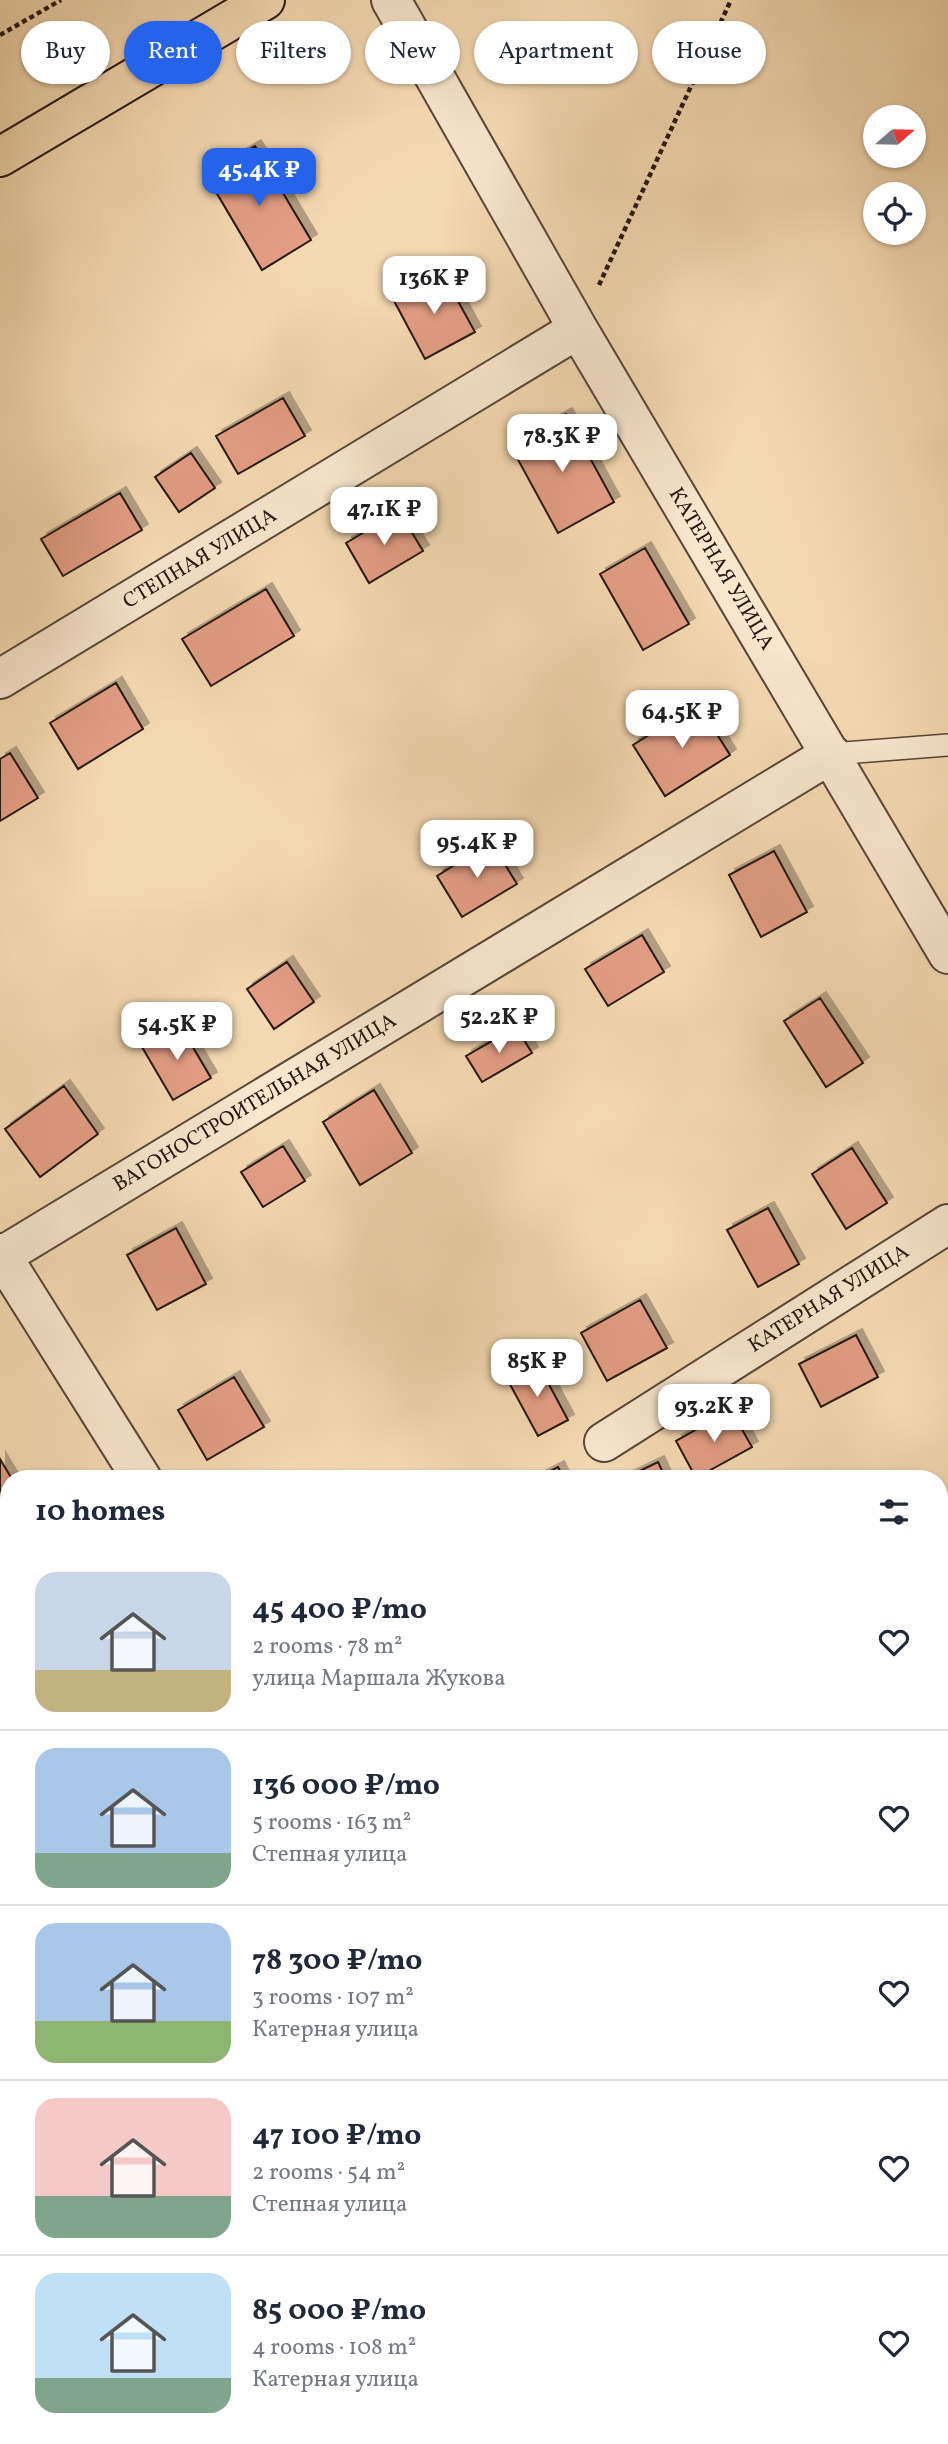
<!DOCTYPE html>
<meta charset="utf-8">
<style>
body{margin:0;font-family:Vollkorn,serif;background:#f2f2f3;color:#1f2937;height:100vh;display:flex;flex-direction:column;font-size:26px;white-space:nowrap}
*{box-sizing:border-box;margin:0}
p{font-size:23px;color:#747a83}
.icon{flex:none;width:38px;height:38px;fill:none;stroke:currentColor;stroke-width:2;stroke-linecap:round;stroke-linejoin:round}
.map{position:relative;flex:1;overflow:hidden}
.details{position:absolute;left:0px;top:1470px;width:948px;height:975px;display:flex;flex-direction:column;background:#fff;border-radius:28px 28px 0 0;box-shadow:0 2px 5px #0004}
.details>*{flex:none}
.guide{position:absolute;left:21px;top:21px;width:906px;height:63px;display:flex;gap:14px}
.needle{width:46px;rotate:70deg}
.buttons{position:absolute;left:863px;top:105px;display:grid;gap:14px}
.buttons a{display:grid;place-items:center;width:63px;height:63px;border-radius:50%;background:#fff;box-shadow:0 2px 5px #0004;font-size:35px}
.price{position:absolute;translate:-50% -60px;padding:0 16px;border-radius:14px;background:#fff;color:#222;font-size:23px;line-height:46px;filter:drop-shadow(0 2px 4px #0008)}
.price::after{content:'';position:absolute;left:50%;top:42px;width:21px;height:16px;margin-left:-10px;background:inherit;clip-path:polygon(0 0,100% 0,50% 100%)}
.price.selected{background:#2563eb;color:#fff}
ul{padding:0;list-style:none}
li{display:flex;align-items:center;gap:21px;height:175px;padding:0 35px}
li+li{border-top:2px solid #e0e1e3}
li span{display:grid;place-items:center;flex:none;width:196px;height:140px;border-radius:21px;color:#555}
li>.icon{margin-inline-start:auto}
span .icon{width:84px;height:84px;fill:#fffc;stroke-width:1}
li b{font-size:30px}
h2{display:flex;justify-content:space-between;align-items:center;height:84px;padding:0 35px;font-size:30px}
.chip{padding:0 24px;border-radius:32px;background:#fff;box-shadow:0 2px 5px #0004;font-size:24px;line-height:63px}
.chip.selected{background:#2563eb;color:#fff}
.map>svg:first-child{display:block}
</style>
<div class="map">
<svg width="948" height="2444" viewBox="0 0 948 2444">
<defs>
<filter id="shadow"><feDropShadow dx="6" dy="-6" stdDeviation="0" flood-color="#0004"/></filter>
</defs>
<rect width="100%" height="100%" fill="#f5d9b2"/>
<filter id="stains"><feTurbulence type="fractalNoise" baseFrequency=".00286" numOctaves="4"/><feColorMatrix values="0 0 0 0 .2 0 0 0 0 .09 0 0 0 0 .02 0 0 0 .5 -.17"/></filter>
<radialGradient id="worn" r=".72"><stop offset=".6" stop-color="#630" stop-opacity="0"/><stop offset="1" stop-color="#630" stop-opacity=".3"/></radialGradient>
<path fill="#e39e85" stroke="#24150e" stroke-width="2" filter="url(#shadow)" d="M 255,146 L 311,240 L 262,270 L 206,175 Z
M 442,272 L 475,332 L 425,359 L 393,299 Z
M 283,398 L 305,436 L 238,474 L 216,436 Z
M 566,414 L 614,502 L 558,533 L 510,445 Z
M 191,453 L 215,488 L 179,512 L 155,477 Z
M 120,493 L 142,530 L 63,576 L 41,539 Z
M 399,511 L 423,551 L 369,583 L 346,543 Z
M 645,548 L 689,624 L 643,650 L 600,574 Z
M 266,589 L 294,636 L 211,686 L 182,639 Z
M 116,683 L 143,729 L 78,769 L 50,723 Z
M 698,704 L 730,755 L 665,796 L 633,745 Z
M 10,753 L 38,798 L 0,821 L 0,759 Z
M 491,842 L 517,884 L 462,917 L 437,876 Z
M 774,851 L 807,912 L 761,937 L 729,875 Z
M 642,935 L 664,972 L 608,1006 L 585,969 Z
M 287,962 L 314,1002 L 274,1029 L 247,989 Z
M 820,998 L 863,1063 L 826,1087 L 784,1021 Z
M 180,1025 L 211,1078 L 173,1100 L 142,1047 Z
M 516,1027 L 532,1053 L 482,1082 L 466,1056 Z
M 64,1086 L 98,1134 L 40,1177 L 5,1129 Z
M 374,1090 L 412,1153 L 360,1185 L 323,1122 Z
M 283,1146 L 305,1181 L 263,1207 L 241,1172 Z
M 852,1148 L 887,1203 L 846,1229 L 812,1174 Z
M 768,1208 L 799,1264 L 758,1287 L 727,1230 Z
M 176,1228 L 206,1284 L 157,1310 L 127,1255 Z
M 640,1300 L 667,1348 L 607,1381 L 581,1333 Z
M 856,1335 L 878,1377 L 821,1407 L 799,1364 Z
M 537,1362 L 568,1420 L 538,1436 L 507,1379 Z
M 234,1377 L 264,1427 L 207,1460 L 178,1410 Z
M 731,1410 L 752,1447 L 696,1478 L 676,1441 Z
M 0,1459 L 12,1479 L 9,1479 L 9,1556 L 0,1561 Z
M 658,1462 L 666,1479 L 623,1479 Z
M 558,1467 L 564,1479 L 535,1479 Z
M 9,1641 L 9,1664 L 0,1647 Z
M 0,1756 L 9,1773 L 9,1875 L 0,1880 Z
M 948,1769 L 948,1807 L 940,1789 L 940,1772 Z
M 9,1890 L 9,1930 L 0,1914 L 0,1895 Z
M 948,1892 L 948,1964 L 940,1969 L 940,1896 Z
M 9,1963 L 9,2140 L 0,2145 L 0,1968 Z
M 940,2349 L 948,2367 L 948,2371 L 940,2375 Z
M 265,2436 L 404,2436 L 409,2444 L 253,2444 Z
M 605,2436 L 727,2436 L 732,2444 L 609,2444 Z"/>
<g fill="none" stroke-linecap="round" stroke-linejoin="round">
<g stroke="#584637" stroke-width="24">
<path id="lane" d="M 831,754 L 948,745
M 0,2193 L 1,2189
M 9,2444 L 20,2436
M 196,2444 L 208,2436"/>
</g>
<g stroke="#584637" stroke-width="42">
<path id="street" d="M 391,0 L 578,329 L 948,954
M 0,679 L 578,329
M 0,1253 L 142,1479
M 2,1256 L 831,754
M 604,1442 L 948,1224
M 940,2055 L 948,2045"/>
</g>
<g stroke="#24150e" stroke-width="42">
<path id="primary" d="M 0,157 L 265,0"/>
</g>
<path stroke="#24150e" stroke-width="4.5" stroke-dasharray="5 3.5" stroke-linecap="butt" d="M 0,35 L 61,0
M 599,285 L 731,0"/>
<use href="#lane" stroke="#f8e6cd" stroke-width="21"/>
<use href="#street" stroke="#f8e6cd" stroke-width="38"/>
<use href="#primary" stroke="#f5d9b2" stroke-width="38"/>
</g>
<g text-anchor="middle" dominant-baseline="central" stroke-width="5" stroke-linejoin="round" paint-order="stroke">
<g font-size="21" fill="#24150e" stroke="#f8e6cd">
<text transform="translate(200 559) rotate(-31)">СТЕПНАЯ УЛИЦА</text>
<text transform="translate(721 569) rotate(59)">КАТЕРНАЯ УЛИЦА</text>
<text transform="translate(255 1103) rotate(-31)">ВАГОНОСТРОИТЕЛЬНАЯ УЛИЦА</text>
<text transform="translate(829 1299) rotate(-32)">КАТЕРНАЯ УЛИЦА</text>
</g>
</g>
<rect width="100%" height="100%" filter="url(#stains)"/>
<rect width="100%" height="100%" fill="url(#worn)"/>
</svg>
<div class="buttons">
<a><svg class="needle" viewBox="-14 -14 28 28"><path d="M0-13l5 13h-10z" fill="#e53935"/><path d="M0 13l5-13h-10z" fill="#747a83"/></svg></a>
<a><svg class="icon" aria-label="locate" viewBox="0 0 24 24"><circle cx="12" cy="12" r="6"/><path d="M12 2v4M12 18v4M2 12h4M18 12h4"/></svg></a>
</div>
<b class="price selected" style="left:259px;top:208px">45.4K ₽</b>
<b class="price" style="left:434px;top:316px">136K ₽</b>
<b class="price" style="left:562px;top:474px">78.3K ₽</b>
<b class="price" style="left:384px;top:547px">47.1K ₽</b>
<b class="price" style="left:682px;top:750px">64.5K ₽</b>
<b class="price" style="left:477px;top:880px">95.4K ₽</b>
<b class="price" style="left:499px;top:1055px">52.2K ₽</b>
<b class="price" style="left:177px;top:1062px">54.5K ₽</b>
<b class="price" style="left:537px;top:1399px">85K ₽</b>
<b class="price" style="left:714px;top:1444px">93.2K ₽</b>
<div class="guide">
<a class="chip">Buy</a>
<a class="chip selected">Rent</a>
<a class="chip">Filters</a>
<a class="chip">New</a>
<a class="chip">Apartment</a>
<a class="chip">House</a>
</div>
<section class="details">
<h2>10 homes<svg class="icon" aria-label="filters" viewBox="0 0 24 24"><path d="M4 7h16M4 17h16"/><circle cx="9" cy="7" r="2"/><circle cx="15" cy="17" r="2"/></svg></h2>
<ul>
<li><span style="background:linear-gradient(#c9d6e8 70%,#c2b280 0)"><svg class="icon" aria-label="home" viewBox="0 0 24 24"><path d="M3 11l9-7 9 7M6 9v11h12V9"/></svg></span><div><b>45 400 ₽/mo</b><p>2 rooms · 78 m²</p><p>улица Маршала Жукова</p></div><svg class="icon" aria-label="heart" viewBox="0 0 24 24"><path d="M12 20l-8-8c-3-5 5-10 8-4 3-6 11-1 8 4z"/></svg></li>
<li><span style="background:linear-gradient(#a9c7e8 75%,#7fa58c 0)"><svg class="icon" aria-label="home" viewBox="0 0 24 24"><path d="M3 11l9-7 9 7M6 9v11h12V9"/></svg></span><div><b>136 000 ₽/mo</b><p>5 rooms · 163 m²</p><p>Степная улица</p></div><svg class="icon" aria-label="heart" viewBox="0 0 24 24"><path d="M12 20l-8-8c-3-5 5-10 8-4 3-6 11-1 8 4z"/></svg></li>
<li><span style="background:linear-gradient(#a9c7e8 70%,#8fb573 0)"><svg class="icon" aria-label="home" viewBox="0 0 24 24"><path d="M3 11l9-7 9 7M6 9v11h12V9"/></svg></span><div><b>78 300 ₽/mo</b><p>3 rooms · 107 m²</p><p>Катерная улица</p></div><svg class="icon" aria-label="heart" viewBox="0 0 24 24"><path d="M12 20l-8-8c-3-5 5-10 8-4 3-6 11-1 8 4z"/></svg></li>
<li><span style="background:linear-gradient(#f6c9c9 70%,#7fa58c 0)"><svg class="icon" aria-label="home" viewBox="0 0 24 24"><path d="M3 11l9-7 9 7M6 9v11h12V9"/></svg></span><div><b>47 100 ₽/mo</b><p>2 rooms · 54 m²</p><p>Степная улица</p></div><svg class="icon" aria-label="heart" viewBox="0 0 24 24"><path d="M12 20l-8-8c-3-5 5-10 8-4 3-6 11-1 8 4z"/></svg></li>
<li><span style="background:linear-gradient(#bfe0f5 75%,#7fa58c 0)"><svg class="icon" aria-label="home" viewBox="0 0 24 24"><path d="M3 11l9-7 9 7M6 9v11h12V9"/></svg></span><div><b>85 000 ₽/mo</b><p>4 rooms · 108 m²</p><p>Катерная улица</p></div><svg class="icon" aria-label="heart" viewBox="0 0 24 24"><path d="M12 20l-8-8c-3-5 5-10 8-4 3-6 11-1 8 4z"/></svg></li>
</ul>
</section>
</div>
